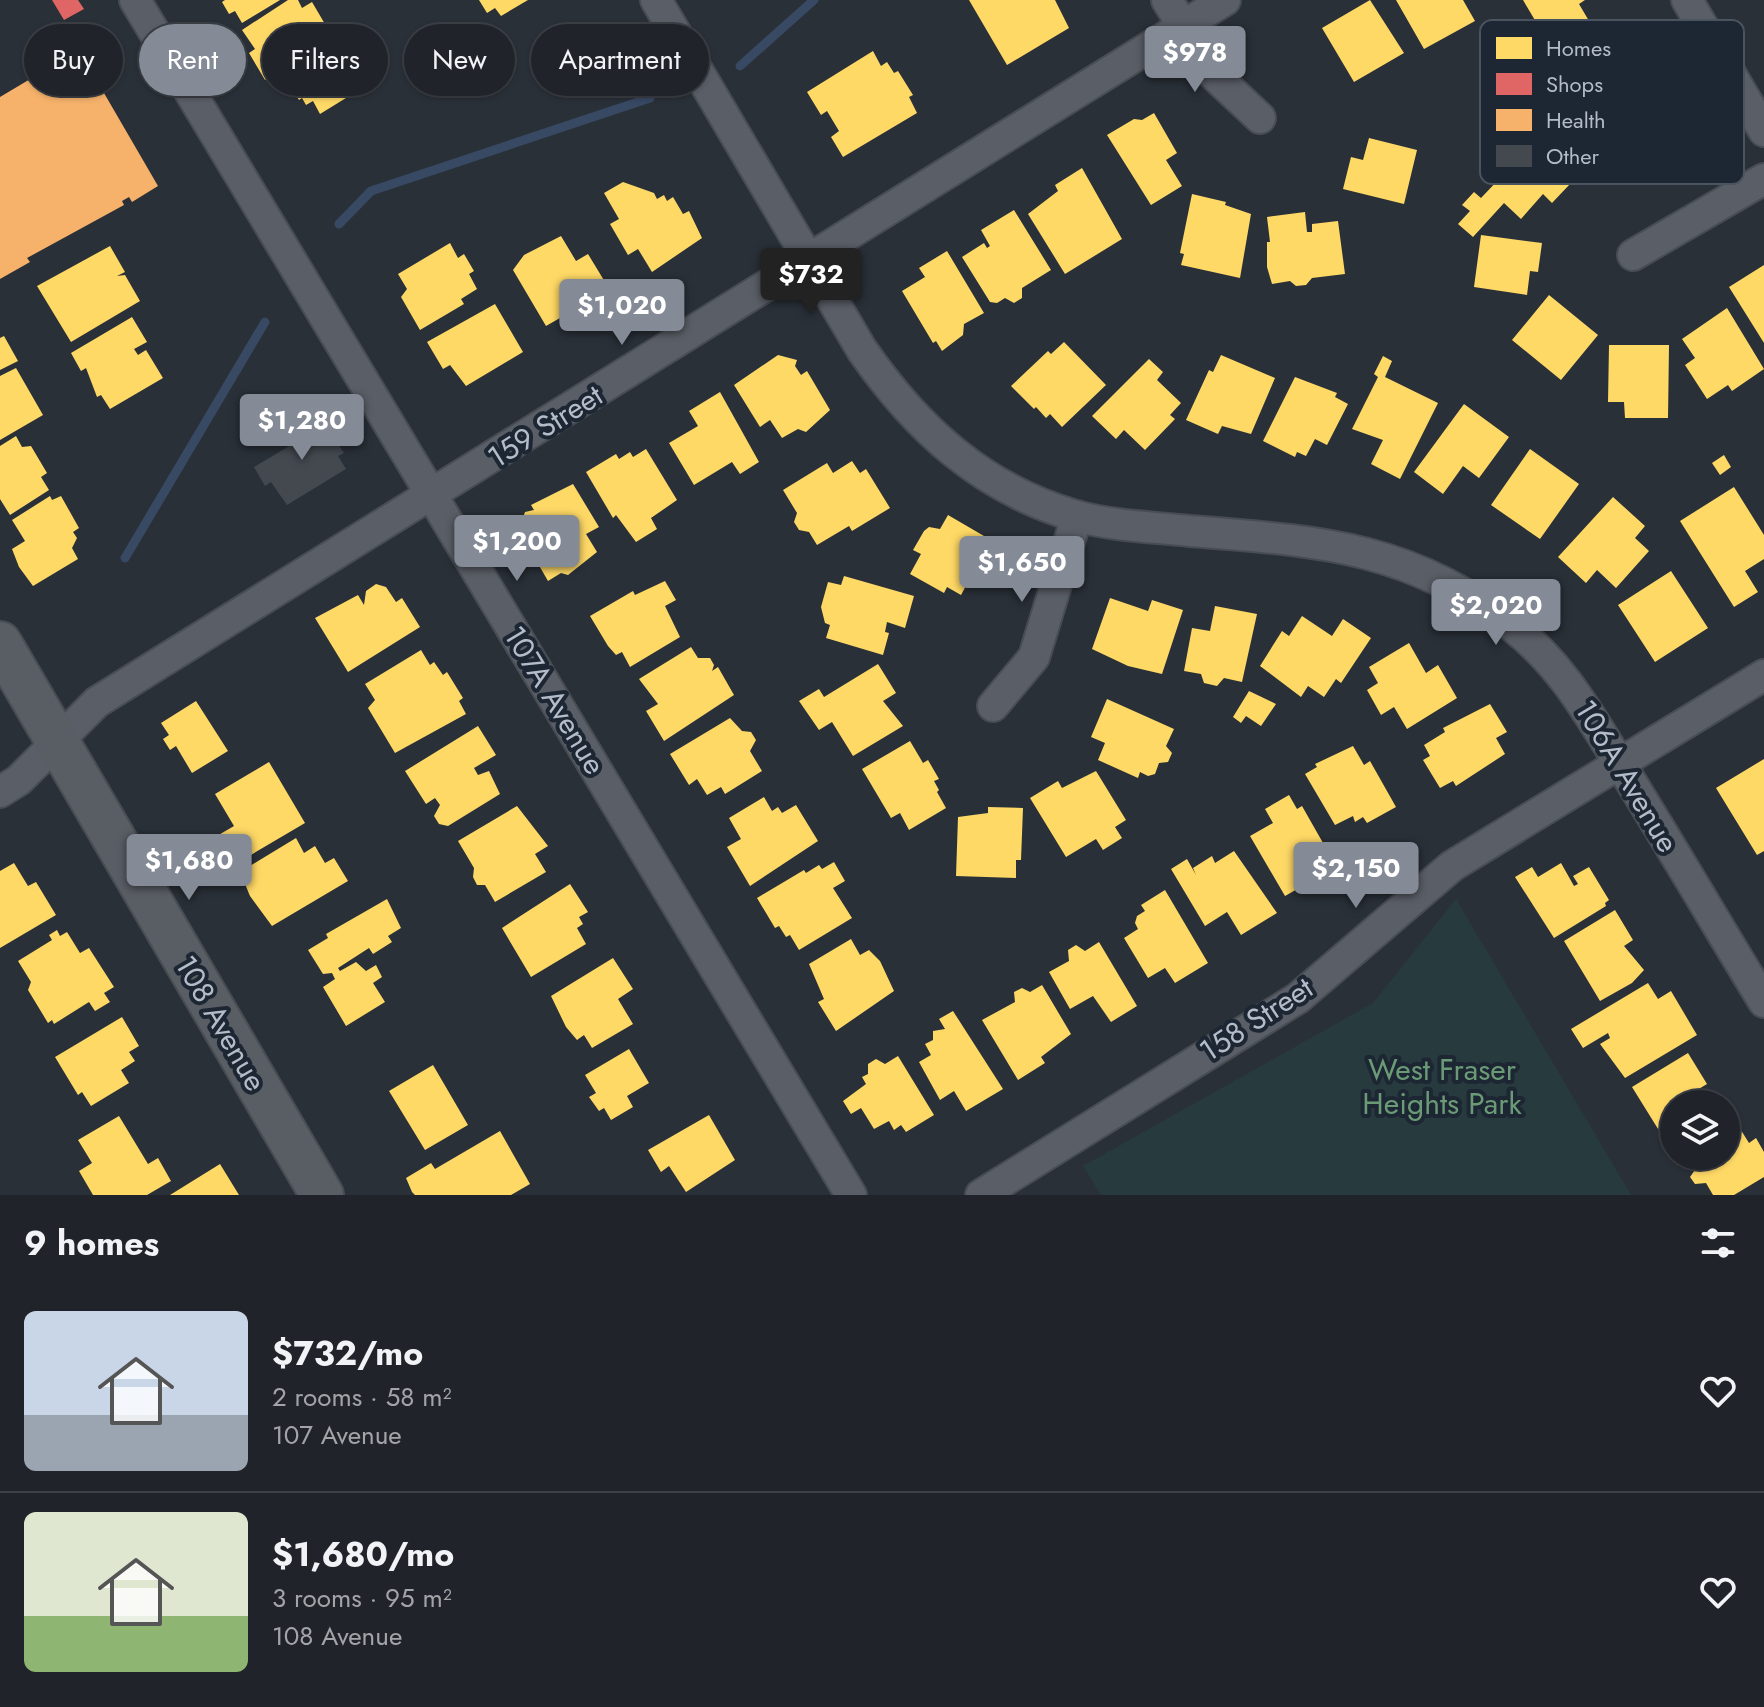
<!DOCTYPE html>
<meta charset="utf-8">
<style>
body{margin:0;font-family:Jost,sans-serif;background:#2d3036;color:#f1f3f6;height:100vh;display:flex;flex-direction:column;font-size:30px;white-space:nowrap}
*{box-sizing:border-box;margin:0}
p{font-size:26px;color:#a2a4a8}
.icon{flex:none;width:44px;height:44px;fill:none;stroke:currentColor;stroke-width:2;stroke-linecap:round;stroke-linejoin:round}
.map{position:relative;height:1195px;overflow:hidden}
.sheet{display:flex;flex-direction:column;background:#20242a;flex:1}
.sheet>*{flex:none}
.guide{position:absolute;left:24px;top:24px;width:800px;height:72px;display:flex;gap:16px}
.buttons{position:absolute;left:1660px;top:1090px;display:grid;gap:16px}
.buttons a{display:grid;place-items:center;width:80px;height:80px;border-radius:50%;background:#20242a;box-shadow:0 2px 6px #0004,0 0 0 2px #3d4147;font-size:40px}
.price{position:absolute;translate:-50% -68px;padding:0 18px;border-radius:8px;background:#848b96;color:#fff;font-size:26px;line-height:52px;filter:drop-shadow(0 2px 4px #0008)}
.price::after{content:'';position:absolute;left:50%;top:48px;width:24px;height:18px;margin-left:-12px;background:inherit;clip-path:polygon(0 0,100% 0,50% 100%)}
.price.active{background:#222;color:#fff}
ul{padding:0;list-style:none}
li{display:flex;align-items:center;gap:24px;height:200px;padding:0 24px}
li+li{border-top:2px solid #3d4147}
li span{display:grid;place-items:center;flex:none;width:224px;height:160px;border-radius:12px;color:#555}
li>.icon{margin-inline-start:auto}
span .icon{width:96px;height:96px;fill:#fffc;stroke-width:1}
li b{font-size:34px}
h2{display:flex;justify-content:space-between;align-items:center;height:96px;padding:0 24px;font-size:34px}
.chip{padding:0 28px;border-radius:36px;background:#20242a;box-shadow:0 2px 6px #0004,0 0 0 2px #3d4147;font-size:28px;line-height:72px}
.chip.active{background:#848b96;color:#fff}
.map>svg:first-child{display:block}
</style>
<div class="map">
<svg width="1764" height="1195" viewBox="0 0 1764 1195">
<rect width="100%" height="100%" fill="#2a3038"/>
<path fill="#273a3e" d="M 1456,899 L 1631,1195 L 1101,1195 L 1083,1166 L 1373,1003 Z"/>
<path fill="#ffd966" d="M 225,0 L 280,0 L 242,23 L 235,11 L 229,14 L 222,2 Z
M 288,0 L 298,0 L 302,8 L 312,2 L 332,36 L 265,80 L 249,53 L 255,49 L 242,30 Z
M 479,0 L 528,0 L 501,16 L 495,8 L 487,13 Z
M 969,0 L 1055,0 L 1069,28 L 1007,65 Z
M 1370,0 L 1404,53 L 1354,82 L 1322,28 Z
M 1396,0 L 1463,0 L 1475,21 L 1424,49 Z
M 1523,0 L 1585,0 L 1579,4 L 1592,26 L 1552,49 Z
M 344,36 L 356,55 L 364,51 L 373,66 L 365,71 L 372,82 L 320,114 L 313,101 L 306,105 L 302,98 L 299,100 L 283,75 Z
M 873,51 L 881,66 L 887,62 L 894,73 L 898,71 L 913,95 L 909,97 L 917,113 L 843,157 L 831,137 L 839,131 L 827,111 L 821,115 L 807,92 Z
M 1154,113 L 1177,153 L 1166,160 L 1182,186 L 1151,205 L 1107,135 L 1134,119 L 1142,120 Z
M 1511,131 L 1570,184 L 1552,203 L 1543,194 L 1521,219 L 1504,203 L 1473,237 L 1458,224 L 1470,211 L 1462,205 L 1474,192 L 1481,198 L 1501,177 L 1483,161 Z
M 1369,138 L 1417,150 L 1404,204 L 1343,189 L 1351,157 L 1363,160 Z
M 1082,168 L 1122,239 L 1065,274 L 1028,214 L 1058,191 L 1055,185 Z
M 623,182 L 654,193 L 657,199 L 664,195 L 667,201 L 673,197 L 683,214 L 689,211 L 702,238 L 652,272 L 638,249 L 628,255 L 610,224 L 619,219 L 604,193 Z
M 1192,194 L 1226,202 L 1225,205 L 1251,214 L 1240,278 L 1181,265 L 1184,254 L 1180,253 Z
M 1014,210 L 1051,270 L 1022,288 L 1022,298 L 1014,303 L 1005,298 L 997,303 L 990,302 L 962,257 L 984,243 L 987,248 L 990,246 L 981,230 Z
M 1305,212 L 1307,232 L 1312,232 L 1312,224 L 1338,221 L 1345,274 L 1312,278 L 1306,285 L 1296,286 L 1290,281 L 1272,284 L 1267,267 L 1267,242 L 1270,242 L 1267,217 Z
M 1481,235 L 1542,243 L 1538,272 L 1530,271 L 1527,295 L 1474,287 Z
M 561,236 L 576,261 L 588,254 L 605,282 L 569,301 L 574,310 L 546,326 L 513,270 L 524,255 Z
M 450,243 L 458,258 L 464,254 L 474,271 L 469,274 L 477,289 L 461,299 L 464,304 L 420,330 L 401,297 L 407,289 L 398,274 Z
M 110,246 L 125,272 L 117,276 L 125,275 L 140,301 L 71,342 L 37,286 Z
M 947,251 L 984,313 L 964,324 L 963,335 L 942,351 L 936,341 L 933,343 L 902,291 L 925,277 L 919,268 Z
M 1764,265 L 1764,343 L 1729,287 Z
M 1549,295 L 1598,335 L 1561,380 L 1512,340 Z
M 495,304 L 523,352 L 466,386 L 450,365 L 443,369 L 427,342 Z
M 1727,308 L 1764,369 L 1732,391 L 1728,385 L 1707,399 L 1685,365 L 1695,358 L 1682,339 Z
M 132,317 L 147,342 L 134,349 L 138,355 L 146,350 L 163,378 L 110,409 L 101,395 L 97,397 L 86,368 L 81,371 L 71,353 Z
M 4,336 L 18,361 L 0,370 L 0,338 Z
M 1064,342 L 1106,385 L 1062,427 L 1050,414 L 1046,418 L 1036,407 L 1034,409 L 1011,386 L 1048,351 L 1051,354 Z
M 1609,345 L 1669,345 L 1668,418 L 1625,418 L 1624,402 L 1608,402 Z
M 778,355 L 797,360 L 795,366 L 801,375 L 807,371 L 830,410 L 806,432 L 798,429 L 782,438 L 770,420 L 760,427 L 734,385 Z
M 1221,355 L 1275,378 L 1251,434 L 1222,426 L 1218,434 L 1186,420 L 1209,370 L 1213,372 Z
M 1383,356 L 1392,361 L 1385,377 L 1438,403 L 1400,479 L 1371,464 L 1383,440 L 1352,429 L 1378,377 L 1374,374 Z
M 1149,359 L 1163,372 L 1157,380 L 1181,403 L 1170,415 L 1175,419 L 1145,450 L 1124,430 L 1116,439 L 1092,416 Z
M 16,368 L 43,415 L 0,440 L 0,376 Z
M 1295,377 L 1337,393 L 1335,397 L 1348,404 L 1327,445 L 1315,439 L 1306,456 L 1297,452 L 1295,457 L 1263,441 Z
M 720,392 L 759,462 L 740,474 L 732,462 L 694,485 L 669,443 L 698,426 L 689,411 Z
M 1464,404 L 1509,437 L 1479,478 L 1463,466 L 1443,494 L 1414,472 Z
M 16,436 L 22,447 L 31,446 L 47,473 L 41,477 L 49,490 L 10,515 L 0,499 L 0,446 Z
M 646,449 L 677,500 L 651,518 L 657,529 L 636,542 L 616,515 L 613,518 L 586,472 L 616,454 L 619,459 L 630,452 L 633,457 Z
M 1530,449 L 1579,484 L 1540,539 L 1491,505 Z
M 1724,455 L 1731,467 L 1720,475 L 1712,463 Z
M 852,461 L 860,473 L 866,469 L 890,508 L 852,531 L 849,526 L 817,545 L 809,532 L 799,530 L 794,522 L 797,513 L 783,490 L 827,463 L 833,473 Z
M 573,484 L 599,527 L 586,534 L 597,552 L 568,575 L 561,573 L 548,581 L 525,541 L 531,537 L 520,526 L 525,512 L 534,510 L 531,505 Z
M 1734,487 L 1764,535 L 1764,559 L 1745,571 L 1758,592 L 1734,607 L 1680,521 Z
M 50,496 L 52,500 L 61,496 L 79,528 L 73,532 L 77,538 L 72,548 L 78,559 L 33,586 L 19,567 L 12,549 L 25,541 L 12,520 Z
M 1613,497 L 1645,526 L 1635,538 L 1649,551 L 1616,588 L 1597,570 L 1586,583 L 1558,557 Z
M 948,515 L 984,536 L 975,552 L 991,561 L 983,576 L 974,571 L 961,595 L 947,587 L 944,593 L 910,574 L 921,554 L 913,550 L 924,531 L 929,527 L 940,529 Z
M 1671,571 L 1708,628 L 1655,662 L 1618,605 Z
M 844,576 L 914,596 L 905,628 L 887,622 L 885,632 L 889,633 L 883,655 L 826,638 L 830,625 L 825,623 L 821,607 L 828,582 L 841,585 Z
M 665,581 L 676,600 L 665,606 L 680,637 L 630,667 L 622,652 L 616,655 L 608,646 L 590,616 L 633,591 L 635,595 Z
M 376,584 L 386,587 L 396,602 L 402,598 L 420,627 L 348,672 L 315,618 L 358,595 L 364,605 L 366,591 Z
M 1110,598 L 1148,611 L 1152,600 L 1183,610 L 1162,674 L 1128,666 L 1092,649 Z
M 1215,606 L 1257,614 L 1242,682 L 1224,678 L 1217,686 L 1204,683 L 1201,674 L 1184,671 L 1192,628 L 1210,631 Z
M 1302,616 L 1332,636 L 1343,619 L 1371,638 L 1341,683 L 1336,679 L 1324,697 L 1308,686 L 1301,697 L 1260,666 L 1282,631 L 1289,636 Z
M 1409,643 L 1426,673 L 1438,665 L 1457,698 L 1407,729 L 1394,707 L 1381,715 L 1367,690 L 1378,683 L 1369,667 Z
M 691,647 L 698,658 L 710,658 L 714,665 L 712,671 L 718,667 L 734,695 L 664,741 L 646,711 L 658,704 L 639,679 Z
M 421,650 L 430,665 L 434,662 L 443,675 L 447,672 L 463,698 L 459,701 L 466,714 L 395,753 L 368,708 L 375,700 L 365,684 Z
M 878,664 L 896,693 L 883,701 L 903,726 L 853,756 L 832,722 L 819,730 L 799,701 L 819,689 L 824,697 Z
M 1249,691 L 1276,704 L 1261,726 L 1246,716 L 1241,723 L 1233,717 Z
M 1107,699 L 1174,729 L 1166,746 L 1172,753 L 1168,762 L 1159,763 L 1155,774 L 1148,776 L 1140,772 L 1138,778 L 1098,760 L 1105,743 L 1091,737 Z
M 196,701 L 228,751 L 192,773 L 176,746 L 170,750 L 163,739 L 169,735 L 161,723 Z
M 1490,704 L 1507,732 L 1496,738 L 1505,754 L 1456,786 L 1453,781 L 1440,788 L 1423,760 L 1430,756 L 1424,745 L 1445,732 L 1443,728 Z
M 730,718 L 742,731 L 751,732 L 756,740 L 750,751 L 762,771 L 725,794 L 721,787 L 707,795 L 697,779 L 689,785 L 670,754 Z
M 478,726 L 496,755 L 474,768 L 478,775 L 489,771 L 500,794 L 448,826 L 439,824 L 434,816 L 440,805 L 435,798 L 426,804 L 405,771 Z
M 910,741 L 923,763 L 928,760 L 939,779 L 934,781 L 939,790 L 937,792 L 946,808 L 909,830 L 900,813 L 891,818 L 862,769 Z
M 1353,746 L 1364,765 L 1370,761 L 1396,807 L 1367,823 L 1363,817 L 1355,822 L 1353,816 L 1335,825 L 1305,774 L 1317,767 L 1315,764 Z
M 1764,759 L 1764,851 L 1757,855 L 1716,788 Z
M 269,762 L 305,823 L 227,869 L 210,840 L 234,826 L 215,794 Z
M 1096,771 L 1126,820 L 1115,827 L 1122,838 L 1103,850 L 1096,839 L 1066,857 L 1030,798 L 1058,781 L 1062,788 Z
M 1289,795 L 1297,809 L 1302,806 L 1331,857 L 1316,866 L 1322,875 L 1285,896 L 1250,836 L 1273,823 L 1265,809 Z
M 764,797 L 772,811 L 778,807 L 782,813 L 796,805 L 818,841 L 750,886 L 727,847 L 741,839 L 729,818 Z
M 517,806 L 548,846 L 535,854 L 546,872 L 495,902 L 485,885 L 477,885 L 473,877 L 474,868 L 458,841 Z
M 988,807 L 1023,808 L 1021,860 L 1016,860 L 1016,878 L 956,876 L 958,817 L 988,813 Z
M 296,838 L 304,853 L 315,846 L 325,863 L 334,858 L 348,881 L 272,926 L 250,896 L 240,872 Z
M 1234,851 L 1277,913 L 1241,935 L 1227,912 L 1205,926 L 1171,869 L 1187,859 L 1196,875 L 1193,868 L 1212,856 L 1215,863 Z
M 834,862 L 845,881 L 833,888 L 852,918 L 799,950 L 790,935 L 786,937 L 779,926 L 775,928 L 757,898 L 804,870 L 806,873 L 819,865 L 822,869 Z
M 14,863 L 28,886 L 36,882 L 56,915 L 0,948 L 0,871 Z
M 1561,863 L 1574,886 L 1578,884 L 1573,876 L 1589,867 L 1609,900 L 1605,903 L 1606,906 L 1554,938 L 1515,877 L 1532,867 L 1538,877 Z
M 570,884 L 588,912 L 579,917 L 583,924 L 577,928 L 586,944 L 531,977 L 502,928 Z
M 1165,890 L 1208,963 L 1175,983 L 1165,968 L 1148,978 L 1124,938 L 1138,929 L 1135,923 L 1137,916 L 1145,911 L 1141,905 Z
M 387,899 L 401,928 L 388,936 L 392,942 L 373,954 L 369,948 L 338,968 L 340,971 L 356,962 L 366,971 L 376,965 L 382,977 L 373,983 L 385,1002 L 346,1026 L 323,987 L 335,979 L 332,973 L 323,974 L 308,950 L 328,938 L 326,934 Z
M 1615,910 L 1633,940 L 1624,946 L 1644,970 L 1632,983 L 1600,1001 L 1564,941 Z
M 57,930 L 60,936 L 67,932 L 80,953 L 89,948 L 114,987 L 104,993 L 110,1002 L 95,1011 L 89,1002 L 54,1024 L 52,1020 L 48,1023 L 28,990 L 31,982 L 18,961 L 52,940 L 49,935 Z
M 851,939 L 860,955 L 869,950 L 880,961 L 894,991 L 836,1031 L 818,1002 L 824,999 L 809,964 Z
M 1099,942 L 1137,1006 L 1111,1022 L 1093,996 L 1070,1009 L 1049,972 L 1069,961 L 1068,950 L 1076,945 L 1085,951 Z
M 613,958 L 633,989 L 618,999 L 633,1024 L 592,1048 L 584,1035 L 577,1040 L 566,1027 L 551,996 Z
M 1648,983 L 1658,999 L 1671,991 L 1697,1035 L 1625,1078 L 1600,1044 L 1610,1038 L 1608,1033 L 1583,1048 L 1571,1029 Z
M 1042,985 L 1071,1034 L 1041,1057 L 1045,1063 L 1018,1080 L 982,1020 L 1015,1002 L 1014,992 L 1022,988 L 1030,992 Z
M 953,1011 L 1003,1089 L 966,1111 L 954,1091 L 940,1100 L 919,1062 L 931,1055 L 925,1044 L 933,1040 L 933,1031 L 945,1029 L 939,1019 Z
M 122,1017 L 139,1046 L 129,1052 L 135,1061 L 121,1070 L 129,1083 L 91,1106 L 82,1092 L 78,1095 L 55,1057 Z
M 629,1049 L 649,1083 L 627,1096 L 633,1107 L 611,1120 L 604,1108 L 599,1111 L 589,1097 L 596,1093 L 585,1075 Z
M 1688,1053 L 1707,1084 L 1682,1099 L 1685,1104 L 1674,1104 L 1674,1142 L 1668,1145 L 1632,1087 Z
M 898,1056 L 934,1115 L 906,1132 L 901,1125 L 894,1130 L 889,1121 L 874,1129 L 861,1108 L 851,1114 L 843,1101 L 866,1084 L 862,1077 L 868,1074 L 868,1064 L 876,1059 L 885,1064 Z
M 433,1065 L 468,1125 L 425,1150 L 389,1091 Z
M 709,1115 L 735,1160 L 686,1192 L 669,1166 L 661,1172 L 648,1150 Z
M 119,1116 L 148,1164 L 158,1158 L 171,1181 L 147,1195 L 93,1195 L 79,1171 L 92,1163 L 78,1140 Z
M 1739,1127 L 1749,1143 L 1756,1138 L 1764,1152 L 1764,1177 L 1734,1195 L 1713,1195 L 1706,1183 L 1695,1184 L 1690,1177 L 1697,1167 L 1690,1156 L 1726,1156 L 1726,1135 Z
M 500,1131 L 530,1184 L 511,1195 L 415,1195 L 412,1192 L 406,1178 L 431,1163 L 435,1169 Z
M 220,1164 L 239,1195 L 170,1195 Z"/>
<path fill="#e06666" d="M 52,0 L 78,0 L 84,9 L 64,20 Z"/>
<path fill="#f6b26b" d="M 79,50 L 158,186 L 132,202 L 129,197 L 122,201 L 124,205 L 27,258 L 30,262 L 0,279 L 0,97 Z"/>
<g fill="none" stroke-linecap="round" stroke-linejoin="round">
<path stroke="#384963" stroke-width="9" d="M 740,66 L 814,0
M 339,224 L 371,191 L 650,98
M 125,558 L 265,322"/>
</g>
<path fill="#444950" d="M 312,413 L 331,444 L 336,441 L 344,453 L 338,456 L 346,469 L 287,505 L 271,482 L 265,486 L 254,467 L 291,445 L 286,437 L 295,432 L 294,424 Z"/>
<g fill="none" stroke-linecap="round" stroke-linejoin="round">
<g stroke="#484c53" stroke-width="34">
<path id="street" d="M 135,0 L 851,1195
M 656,0 L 862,350 C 916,428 982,489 1076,516 C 1113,526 1152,527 1190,531 C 1316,541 1409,545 1513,627 C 1562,665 1588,713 1620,764 C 1669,843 1716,923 1764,1002
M 1167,0 L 1213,74 L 1260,118
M 1687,0 L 1764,131
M 1633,255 L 1764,179
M 993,706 L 1034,657 L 1077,516
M 0,792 L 19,780 L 97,702 L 1225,0
M 981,1195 L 1298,998 L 1452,866 L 1764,675"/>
</g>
<g stroke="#484c53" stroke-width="46">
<path id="secondary" d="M 0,643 L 322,1195"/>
</g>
<use href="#street" stroke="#5a5e66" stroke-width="30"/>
<use href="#secondary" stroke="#595d64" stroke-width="42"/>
</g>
<g text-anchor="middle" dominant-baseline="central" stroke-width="8" stroke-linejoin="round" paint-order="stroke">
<g font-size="30" fill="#b4bcc9" stroke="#1d2633">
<text transform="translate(545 426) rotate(-32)">159 Street</text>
<text transform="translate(555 700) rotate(59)">107A Avenue</text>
<text transform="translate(1627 776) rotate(59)">106A Avenue</text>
<text transform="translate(1256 1019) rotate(-33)">158 Street</text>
<text transform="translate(221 1023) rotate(60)">108 Avenue</text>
</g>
<g font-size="30" fill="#6b9a76" stroke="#1d2633">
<text x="1442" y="1069">West Fraser<tspan x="1442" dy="34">Heights Park</tspan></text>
</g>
</g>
<rect x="1480" y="20" width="264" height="164" rx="12" fill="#1d2633" stroke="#4a5360" stroke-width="2"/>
<rect x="1496" y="37" width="36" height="22" fill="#ffd966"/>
<rect x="1496" y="73" width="36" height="22" fill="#e06666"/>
<rect x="1496" y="109" width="36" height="22" fill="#f6b26b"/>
<rect x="1496" y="145" width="36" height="22" fill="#444950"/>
<g font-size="22" fill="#b4bcc9">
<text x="1546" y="56">Homes</text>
<text x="1546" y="92">Shops</text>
<text x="1546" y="128">Health</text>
<text x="1546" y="164">Other</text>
</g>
</svg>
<div class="buttons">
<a><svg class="icon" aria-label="layers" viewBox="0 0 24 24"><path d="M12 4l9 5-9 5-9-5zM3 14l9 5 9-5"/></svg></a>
</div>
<b class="price" style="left:1195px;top:94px">$978</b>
<b class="price active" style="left:811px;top:316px">$732</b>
<b class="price" style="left:622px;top:347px">$1,020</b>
<b class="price" style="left:302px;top:462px">$1,280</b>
<b class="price" style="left:517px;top:583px">$1,200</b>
<b class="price" style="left:1022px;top:604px">$1,650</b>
<b class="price" style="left:1496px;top:647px">$2,020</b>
<b class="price" style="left:189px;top:902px">$1,680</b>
<b class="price" style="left:1356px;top:910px">$2,150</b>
<div class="guide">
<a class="chip">Buy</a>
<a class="chip active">Rent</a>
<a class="chip">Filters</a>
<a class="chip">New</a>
<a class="chip">Apartment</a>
</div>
</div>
<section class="sheet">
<h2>9 homes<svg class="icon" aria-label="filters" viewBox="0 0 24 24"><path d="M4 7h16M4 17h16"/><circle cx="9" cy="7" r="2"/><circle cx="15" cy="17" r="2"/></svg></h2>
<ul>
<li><span style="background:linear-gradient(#c9d6e8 65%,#9aa5b1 0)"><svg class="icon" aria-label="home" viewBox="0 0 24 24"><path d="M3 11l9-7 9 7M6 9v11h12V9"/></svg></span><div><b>$732/mo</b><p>2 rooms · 58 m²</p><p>107 Avenue</p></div><svg class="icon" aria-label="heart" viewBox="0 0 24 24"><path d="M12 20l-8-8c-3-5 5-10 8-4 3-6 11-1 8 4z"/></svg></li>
<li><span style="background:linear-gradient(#dfe7d0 65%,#8fb573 0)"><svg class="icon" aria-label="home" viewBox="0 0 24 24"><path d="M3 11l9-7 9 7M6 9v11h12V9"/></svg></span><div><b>$1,680/mo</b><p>3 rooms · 95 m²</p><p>108 Avenue</p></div><svg class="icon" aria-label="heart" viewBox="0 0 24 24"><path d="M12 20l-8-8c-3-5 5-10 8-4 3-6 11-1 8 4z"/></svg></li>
</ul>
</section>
